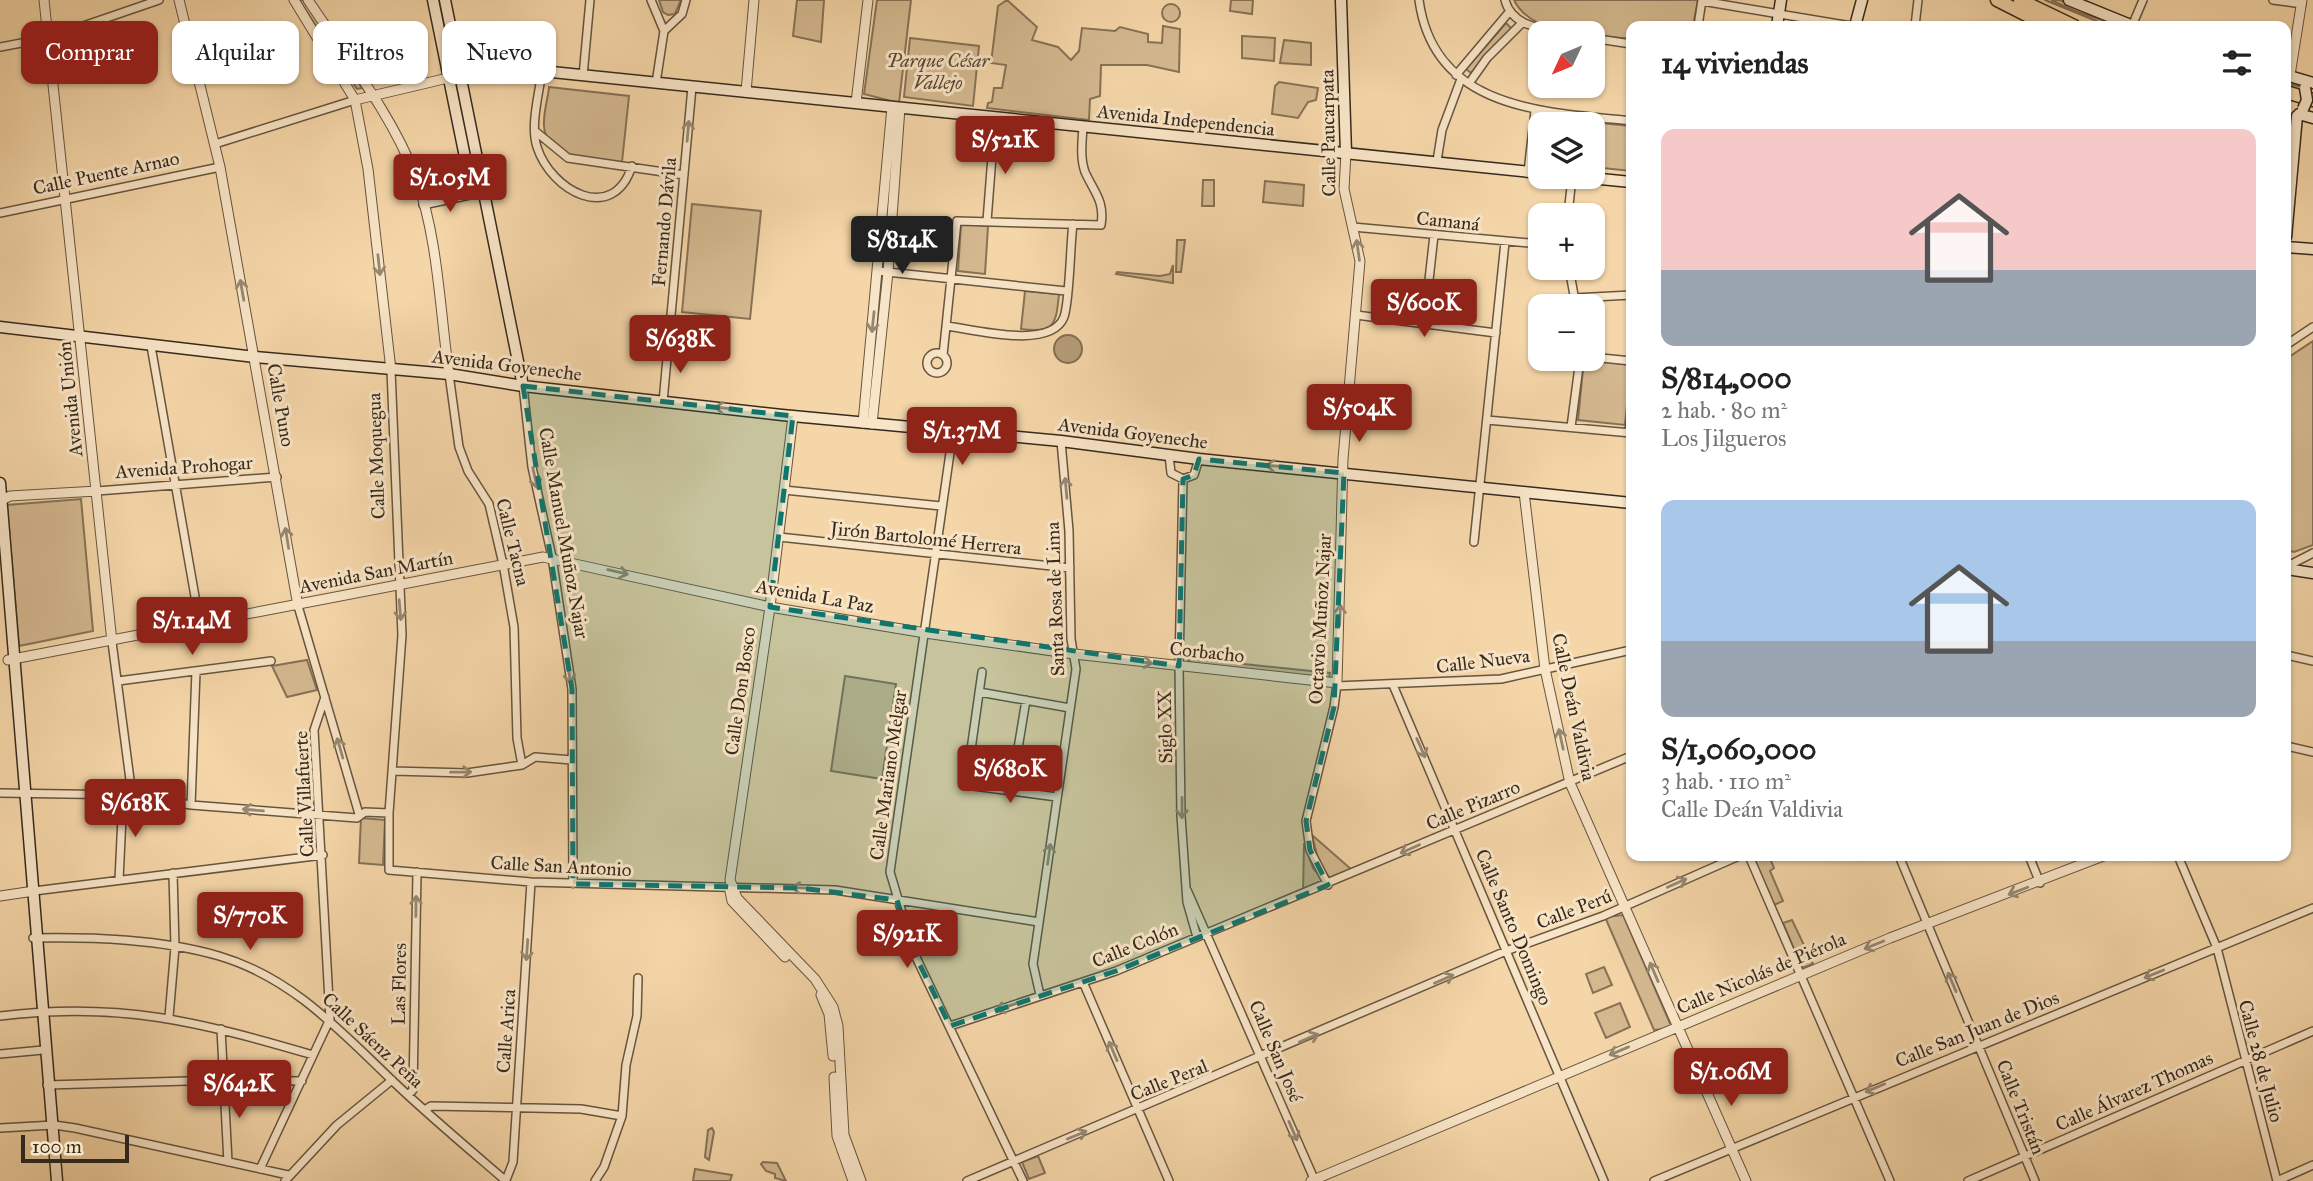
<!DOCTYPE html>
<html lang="es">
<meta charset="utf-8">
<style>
body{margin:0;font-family:"IM FELL Great Primer",serif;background:#f6f6f6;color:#222;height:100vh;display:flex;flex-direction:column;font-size:26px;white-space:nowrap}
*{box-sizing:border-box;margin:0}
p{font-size:23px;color:#767676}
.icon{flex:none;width:38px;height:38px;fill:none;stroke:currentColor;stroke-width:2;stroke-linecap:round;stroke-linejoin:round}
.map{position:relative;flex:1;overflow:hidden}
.side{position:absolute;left:1626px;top:21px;width:665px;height:840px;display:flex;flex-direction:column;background:#fff;border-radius:14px;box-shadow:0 2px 5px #0004}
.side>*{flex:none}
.banner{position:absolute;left:21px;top:21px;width:665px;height:63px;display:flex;gap:14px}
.needle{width:46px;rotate:226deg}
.fabs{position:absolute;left:1528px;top:21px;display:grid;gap:14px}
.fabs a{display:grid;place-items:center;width:77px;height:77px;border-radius:14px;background:#fff;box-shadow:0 2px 5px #0004;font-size:35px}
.scale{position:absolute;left:21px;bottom:18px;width:108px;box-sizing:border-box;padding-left:7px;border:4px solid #362a1c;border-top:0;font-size:19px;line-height:24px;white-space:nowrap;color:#362a1c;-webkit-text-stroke:5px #f8e4c6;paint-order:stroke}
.price{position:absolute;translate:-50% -60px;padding:0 16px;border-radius:7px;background:#8f2418;color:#fff;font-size:23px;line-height:46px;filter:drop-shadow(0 2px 4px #0008)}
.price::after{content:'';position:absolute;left:50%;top:42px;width:21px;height:16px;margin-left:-10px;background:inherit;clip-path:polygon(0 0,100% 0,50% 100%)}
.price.current{background:#222;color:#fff}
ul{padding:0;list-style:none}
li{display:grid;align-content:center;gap:14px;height:371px;padding:0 35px}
li span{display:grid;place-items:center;height:217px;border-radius:14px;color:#555}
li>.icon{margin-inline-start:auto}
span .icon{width:126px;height:126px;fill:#fffc;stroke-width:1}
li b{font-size:30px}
h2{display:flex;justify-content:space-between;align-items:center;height:84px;padding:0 35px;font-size:30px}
.pill{padding:0 24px;border-radius:14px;background:#fff;box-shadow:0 2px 5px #0004;font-size:24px;line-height:63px}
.pill.current{background:#8f2418;color:#fff}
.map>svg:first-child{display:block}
</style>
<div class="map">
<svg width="2313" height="1181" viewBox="0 0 2313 1181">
<rect width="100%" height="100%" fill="#f5d6a8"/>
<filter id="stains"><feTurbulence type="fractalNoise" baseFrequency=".00286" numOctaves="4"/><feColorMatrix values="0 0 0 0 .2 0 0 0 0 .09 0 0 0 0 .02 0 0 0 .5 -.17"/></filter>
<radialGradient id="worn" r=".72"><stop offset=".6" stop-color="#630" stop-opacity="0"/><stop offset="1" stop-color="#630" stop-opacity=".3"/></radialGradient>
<path fill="#d5b990" stroke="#867256" stroke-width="2" d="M 299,0 L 306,0 L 362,88 L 357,89 Z
M 659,0 L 681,0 L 675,14 L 668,15 L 663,12 Z
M 797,0 L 824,0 L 821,42 L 793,36 Z
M 877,0 L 911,0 L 899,103 L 864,94 Z
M 1007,0 L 1037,27 L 1032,40 L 1058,47 L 1071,60 L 1079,51 L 1082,28 L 1115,31 L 1120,27 L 1148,34 L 1148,42 L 1162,43 L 1163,26 L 1180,29 L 1179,72 L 1147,65 L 1101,65 L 1100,96 L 1090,99 L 1089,120 L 987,108 L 988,103 L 992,102 L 994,88 L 1002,88 L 1006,65 L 991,63 L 998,6 Z
M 1231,0 L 1253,0 L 1252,14 L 1230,11 Z
M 1514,0 L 1698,0 L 1693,26 L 1631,26 L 1631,39 C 1595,34 1532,37 1514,0 Z
M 2051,0 L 2060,0 L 2122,26 L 2077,12 Z
M1162 13a9 9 0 1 1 18 0a9 9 0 1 1-18 0Z
M 1506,23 L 1512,29 L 1471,73 L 1466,69 Z
M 1242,36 L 1275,38 L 1274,61 L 1242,58 Z
M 910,38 L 979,46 L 973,106 L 904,97 Z
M 1284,40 L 1311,43 L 1311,65 L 1280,63 Z
M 1279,82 L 1318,88 L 1316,100 L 1308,102 L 1298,118 L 1272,114 L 1275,86 Z
M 549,87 L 629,96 L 622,162 C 597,160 546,161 544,126 C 543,113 548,99 549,87 Z
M 1590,122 L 1631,126 L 1631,171 L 1593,167 L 1592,124 Z
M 457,162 L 465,192 L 431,200 L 424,170 Z
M 1203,180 L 1214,180 L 1214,206 L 1202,206 Z
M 1265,181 L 1304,185 L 1303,206 L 1263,202 Z
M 692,204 L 761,211 L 750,319 L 682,312 Z
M 961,224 L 988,226 L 985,274 L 958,271 Z
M 1177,240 L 1185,240 L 1181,272 L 1176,272 Z
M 1173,265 L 1173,283 L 1116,274 L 1117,272 L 1160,276 L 1170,274 Z
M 1025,291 L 1059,294 C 1056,324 1055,334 1021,329 Z
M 2313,341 L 2313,545 L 2294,552 L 2286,550 L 2286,359 Z
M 1584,359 L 1631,365 L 1625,425 L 1578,420 Z
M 81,499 L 93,631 L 19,646 L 7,505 Z
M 1187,658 L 1330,673 L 1329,679 L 1191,664 Z
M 307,660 L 317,690 L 287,697 L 272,666 Z
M 845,676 L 896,684 L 882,779 L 831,771 Z
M 361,818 L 385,820 L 383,865 L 359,863 Z
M 1312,835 L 1352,870 L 1331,880 L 1319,863 Z
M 1304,843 L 1313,868 L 1325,883 L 1303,892 Z
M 1761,856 L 1769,856 L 1774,868 L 1770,871 L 1783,901 L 1774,905 L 1754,859 Z
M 1623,915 L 1672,1028 L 1654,1030 L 1605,917 Z
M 1792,920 L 1813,964 L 1802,968 L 1783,923 Z
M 1604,967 L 1612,985 L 1593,993 L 1586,974 Z
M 1620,1003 L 1630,1027 L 1606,1038 L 1595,1013 Z
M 712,1128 L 714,1132 L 709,1160 L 705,1157 L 708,1130 Z
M 1038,1156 L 1045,1173 L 1029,1179 L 1022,1162 Z
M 763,1162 L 777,1163 L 786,1181 L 775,1178 L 775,1174 L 766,1171 L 761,1164 Z
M 695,1169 L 732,1175 L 730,1181 L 693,1181 Z"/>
<path fill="#b49c78" stroke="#826e53" stroke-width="2" d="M1054 349a14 14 0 1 1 28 0a14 14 0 1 1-28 0Z"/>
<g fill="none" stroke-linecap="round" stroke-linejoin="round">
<path stroke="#826e53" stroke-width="2" d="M 2045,0 L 2109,26
M 2286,83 L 2301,87"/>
<g stroke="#66553f" stroke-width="10">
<path id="minor" d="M 651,0 L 664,31 L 656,83
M 1419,0 C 1434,110 1544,112 1631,121
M 1505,0 C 1512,27 1543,29 1567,33
M 2273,0 L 2302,4
M 1702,1 L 1851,26
M 1698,26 L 1702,0
M 1915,26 L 1918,0
M 2132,26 L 2143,0
M 664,31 L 682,14 L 686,0
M 1592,38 L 1631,44
M 0,47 L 48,38 L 159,0
M 542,71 C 539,94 530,126 537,147 C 551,191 613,225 632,166
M 1456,75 L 1510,11
M 583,76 L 590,0
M 1470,82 L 1487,58 L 1522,23
M 535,131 L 568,158 L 684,175
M 215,144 L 355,100
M 1437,161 L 1442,130 L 1461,79
M 1528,172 L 1535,111
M 423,205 L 484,192
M 0,213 L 220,167
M 1568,215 L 1572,177
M 987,221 L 995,118
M 1353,227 L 1540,244
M 1569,268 L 1576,306
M 878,271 L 1066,291
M 1574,298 L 1631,295
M 1356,315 L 1496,333
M 1424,325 L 1434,235
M 947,326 C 976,330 1051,350 1064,317 C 1070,299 1070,246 1073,224
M 2286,345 L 2313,327
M 151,346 L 200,625
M927 363a10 10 0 1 1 20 0a10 10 0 1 1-20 0Z
M 943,355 L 957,221 L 1101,225 C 1105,201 1094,192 1085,172 C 1080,158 1082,142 1083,127
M 1592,357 L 1631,361
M 391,370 L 402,635 L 389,813 L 389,870 L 531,882 L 835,890 L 1039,922
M 449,374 L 459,447 L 468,471 L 489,504 L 503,564 L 514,627 L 517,738 L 522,765
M 523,386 L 532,467 L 552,557 L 572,689 L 573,884
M 663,402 L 692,87
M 1487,420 L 1631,433
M 1571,427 L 1580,359
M 953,432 L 890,872 L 914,953 L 1023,1181
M 1629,433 L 1631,414
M 1169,455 L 1171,473 L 1183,479 L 1194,475 L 1199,459
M 1183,479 L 1179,666 L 1181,816 L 1187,902 L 1197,937
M 784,490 L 941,506
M 97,491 L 277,477
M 779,537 L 1070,568
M 1474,542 L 1505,242
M 2286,567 L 2313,553
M 298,606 L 359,814
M 112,642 L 132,795
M 2286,655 L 2313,661
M 982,672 L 966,785 L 1057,797
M 118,681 L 271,661
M 1393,685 L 1604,1181
M 1336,686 L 1501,679 L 1631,650
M 979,692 L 1070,708
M 2286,746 L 2313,752
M 393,771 L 467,773 L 522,765 L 535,757 L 572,760
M 1011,791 L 1026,700
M 0,793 L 132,795 L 191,805 L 357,818 L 365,812 L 389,813
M 191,805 L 196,671
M 1749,856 L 1890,1181
M 1899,856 L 2035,1181
M 2029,856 L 2040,883
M 2178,856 L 2217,948 L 2277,1181
M 119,880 L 123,796
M 1328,885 L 1310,850 L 1306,821 L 1334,707 L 1337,684
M 1187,890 L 1315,1181
M 34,891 L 323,855
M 33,938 C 93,937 161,939 219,956 C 294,978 343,1034 398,1086 C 433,1119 470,1150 506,1181
M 1083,982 L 1169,1181
M 1040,995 L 1033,964 L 1076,669 L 1071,639 L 1069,531 L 1061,441
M 0,1016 C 119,1001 200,1022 313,1055
M 169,1017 L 175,947 L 173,873
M 950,1026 L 1116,971 L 1631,756
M 221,1029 L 228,1162
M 0,1054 L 43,1050
M 47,1085 L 223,1080 L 302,1081
M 408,1095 L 413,1090 L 417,872
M 425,1110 L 431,1106 L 581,1109 L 622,1116
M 0,1128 L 54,1125 L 75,1128 L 288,1175
M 260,1169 L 330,1019 L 314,730 L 325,697
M 506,1180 L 513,1162 L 531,882
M 285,1181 L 337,1125 L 392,1080
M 595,1181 L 604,1167 L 622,1116 L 626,1065 L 637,1016 L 638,978
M 967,1181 L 1506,951 L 1603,916 L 1739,856
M 1654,1181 L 2313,908
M 1968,1181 L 2313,1031
M 2277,1181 L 2313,1165"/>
</g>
<g stroke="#66553f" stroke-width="11">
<path id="tertiary" d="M 44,0 L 112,642
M 179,0 L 220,167 L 298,606
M 294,0 L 355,100 L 368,169 L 391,370
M 308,0 C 346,57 392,114 416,178 C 438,236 440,312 449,374
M 2290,75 L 2302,0
M 746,92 L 754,0
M 355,100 L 448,78
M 856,103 L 868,0
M 793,416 L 770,607 L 730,880 L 737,898 L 815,979 L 833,1007 L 838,1026 L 844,1135 L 861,1181
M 863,423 L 892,107
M 872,424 L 888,272 L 900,108
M 1524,492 L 1545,669 L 1570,783 L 1746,1181
M 0,501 L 10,496 L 97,491
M 8,660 L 543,557 L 770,607 L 925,633 L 1074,654 L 1337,683 L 1343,459 L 1360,261 L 1344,189 L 1346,153
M 730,891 L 732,901 L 785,957
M 0,896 L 34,891
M 821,995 L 829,1014 L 833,1056
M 834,1077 L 837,1136 L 853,1181
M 1311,1181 L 1890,938 L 2103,856"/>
</g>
<g stroke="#362a1c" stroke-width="13">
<path id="secondary" d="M 433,0 L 465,157 L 477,188 L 482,191
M 445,0 L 523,386
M 1341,0 L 1346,153
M 2069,0 L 2133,26
M 1777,26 L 1781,0
M 1855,26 L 1862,0
M 2286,75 L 2313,83
M 448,78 L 484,69 L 542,71 L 1540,173
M 2299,114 L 2313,118
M 1580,177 L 1631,182
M 2286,237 L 2297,116
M 2286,247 L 2313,249
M 0,327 L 255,357 L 449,374 L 523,386 L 782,415 L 1061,441 L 1199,459 L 1631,503
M 0,483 L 57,1181
M 2286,569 L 2313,573"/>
</g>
<g stroke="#362a1c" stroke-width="15">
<path id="primary" d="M 1997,0 L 2048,26
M 2020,0 L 2074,26
M 2286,92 L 2313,100"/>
</g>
<use href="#minor" stroke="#f8e4c6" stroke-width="7"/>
<use href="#tertiary" stroke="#f8e4c6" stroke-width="9"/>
<use href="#secondary" stroke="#f8e4c6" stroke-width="10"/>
<use href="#primary" stroke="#f5d6a8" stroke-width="12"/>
<g stroke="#362a1c" stroke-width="13" stroke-linecap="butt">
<path id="secondary-bridge" d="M 2303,109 L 2307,100 L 2305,88"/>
</g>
<use href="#secondary-bridge" stroke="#f8e4c6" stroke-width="10"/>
</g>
<defs><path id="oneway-shaft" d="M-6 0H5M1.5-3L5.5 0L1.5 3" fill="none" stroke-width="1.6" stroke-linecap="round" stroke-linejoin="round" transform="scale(1.75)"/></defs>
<g stroke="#978771">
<use href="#oneway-shaft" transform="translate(688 131) rotate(-85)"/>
<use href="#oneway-shaft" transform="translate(1358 250) rotate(-98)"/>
<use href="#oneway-shaft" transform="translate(379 265) rotate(84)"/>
<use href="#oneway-shaft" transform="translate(242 290) rotate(-100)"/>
<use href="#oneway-shaft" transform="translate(873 322) rotate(96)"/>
<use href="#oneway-shaft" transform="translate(725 408) rotate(-174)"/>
<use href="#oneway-shaft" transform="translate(1276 466) rotate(-175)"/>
<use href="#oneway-shaft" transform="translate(535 478) rotate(78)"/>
<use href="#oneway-shaft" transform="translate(1066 488) rotate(-95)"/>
<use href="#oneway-shaft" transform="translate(287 538) rotate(-99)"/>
<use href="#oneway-shaft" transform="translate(618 572) rotate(13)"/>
<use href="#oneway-shaft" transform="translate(400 610) rotate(85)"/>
<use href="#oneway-shaft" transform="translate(1340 615) rotate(-88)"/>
<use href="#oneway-shaft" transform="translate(1142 662) rotate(7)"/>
<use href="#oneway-shaft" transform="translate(569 673) rotate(81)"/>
<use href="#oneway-shaft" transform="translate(1561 739) rotate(-102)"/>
<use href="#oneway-shaft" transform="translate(340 748) rotate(-106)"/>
<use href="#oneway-shaft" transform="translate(1421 748) rotate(66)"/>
<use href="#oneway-shaft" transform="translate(461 772) rotate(-1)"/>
<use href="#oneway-shaft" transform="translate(1182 808) rotate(90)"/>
<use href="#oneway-shaft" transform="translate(253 810) rotate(-175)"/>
<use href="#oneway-shaft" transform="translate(1410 849) rotate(156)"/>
<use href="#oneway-shaft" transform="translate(1049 854) rotate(-82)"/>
<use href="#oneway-shaft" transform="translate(1677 883) rotate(-24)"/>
<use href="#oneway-shaft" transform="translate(802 888) rotate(-177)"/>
<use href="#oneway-shaft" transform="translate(2018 891) rotate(159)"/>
<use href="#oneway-shaft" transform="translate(416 906) rotate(-89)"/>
<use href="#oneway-shaft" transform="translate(1874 945) rotate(158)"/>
<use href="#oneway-shaft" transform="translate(527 950) rotate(94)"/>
<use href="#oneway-shaft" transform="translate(1654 972) rotate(-113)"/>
<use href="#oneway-shaft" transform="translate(2154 974) rotate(158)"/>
<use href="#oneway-shaft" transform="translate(1444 979) rotate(-24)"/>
<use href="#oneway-shaft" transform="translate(1952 982) rotate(-113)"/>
<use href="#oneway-shaft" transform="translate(1006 1007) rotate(161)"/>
<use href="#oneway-shaft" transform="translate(1309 1038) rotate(-23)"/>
<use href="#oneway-shaft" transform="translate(1113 1051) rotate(-113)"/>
<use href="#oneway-shaft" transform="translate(1619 1051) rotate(157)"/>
<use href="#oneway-shaft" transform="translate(1875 1088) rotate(157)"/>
<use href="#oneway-shaft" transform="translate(1293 1131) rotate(67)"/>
<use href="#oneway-shaft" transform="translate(1077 1135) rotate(-22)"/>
</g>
<path fill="#0f766e" fill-opacity="0.2" stroke="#0f766e" stroke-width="5" stroke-dasharray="14 9" stroke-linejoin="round" d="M 523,386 L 793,416 L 770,607 L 1179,666 L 1183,479 L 1194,475 L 1199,459 L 1344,473 L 1334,707 L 1306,821 L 1310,850 L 1328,885 L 1116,971 L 950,1026 L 914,953 L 897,900 L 800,888 L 573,884 L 572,689 Z"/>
<g text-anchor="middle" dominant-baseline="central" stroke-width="6" stroke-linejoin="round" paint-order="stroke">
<g font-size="19" font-style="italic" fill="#564733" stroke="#f8e4c6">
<text x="938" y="60">Parque César<tspan x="938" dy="22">Vallejo</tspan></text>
</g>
<g font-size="19" fill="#362a1c" stroke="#f8e4c6">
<text transform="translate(1186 120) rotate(6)">Avenida Independencia</text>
<text transform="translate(1328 133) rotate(-91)">Calle Paucarpata</text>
<text transform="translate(106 173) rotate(-12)">Calle Puente Arnao</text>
<text transform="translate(1448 221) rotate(6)">Camaná</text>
<text transform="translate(664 222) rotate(-85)">Fernando Dávila</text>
<text transform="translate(507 365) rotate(7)">Avenida Goyeneche</text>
<text transform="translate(70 399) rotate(-96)">Avenida Unión</text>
<text transform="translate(281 405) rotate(80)">Calle Puno</text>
<text transform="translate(1133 433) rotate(7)">Avenida Goyeneche</text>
<text transform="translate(376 456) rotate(-92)">Calle Moquegua</text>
<text transform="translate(184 467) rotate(-4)">Avenida Prohogar</text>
<text transform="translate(564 533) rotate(80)">Calle Manuel Muñoz Najar</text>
<text transform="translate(926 538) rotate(6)">Jirón Bartolomé Herrera</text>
<text transform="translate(513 542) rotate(76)">Calle Tacna</text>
<text transform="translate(376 572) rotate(-11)">Avenida San Martín</text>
<text transform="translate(815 596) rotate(10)">Avenida La Paz</text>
<text transform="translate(1055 599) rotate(-92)">Santa Rosa de Lima</text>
<text transform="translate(1320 619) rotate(-87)">Octavio Muñoz Najar</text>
<text transform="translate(1207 652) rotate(6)">Corbacho</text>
<text transform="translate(1483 661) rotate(-7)">Calle Nueva</text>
<text transform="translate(740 691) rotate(-82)">Calle Don Bosco</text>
<text transform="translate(1574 707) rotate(78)">Calle Deán Valdivia</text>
<text transform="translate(1165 727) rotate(-91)">Siglo XX</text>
<text transform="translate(888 775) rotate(-82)">Calle Mariano Melgar</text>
<text transform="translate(304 794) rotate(-93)">Calle Villafuerte</text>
<text transform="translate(1473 805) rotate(-23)">Calle Pizarro</text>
<text transform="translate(561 866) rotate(3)">Calle San Antonio</text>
<text transform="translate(1574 909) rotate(-21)">Calle Perú</text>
<text transform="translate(1514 927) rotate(67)">Calle Santo Domingo</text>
<text transform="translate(1135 945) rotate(-22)">Calle Colón</text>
<text transform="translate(1761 973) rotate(-23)">Calle Nicolás de Piérola</text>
<text transform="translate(399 984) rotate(-89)">Las Flores</text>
<text transform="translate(1977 1029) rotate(-22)">Calle San Juan de Dios</text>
<text transform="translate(506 1031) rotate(-86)">Calle Arica</text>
<text transform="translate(373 1040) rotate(43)">Calle Sáenz Peña</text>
<text transform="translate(1276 1051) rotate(67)">Calle San José</text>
<text transform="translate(2261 1061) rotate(75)">Calle 28 de Julio</text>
<text transform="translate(1169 1080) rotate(-22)">Calle Peral</text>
<text transform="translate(2134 1091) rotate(-24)">Calle Álvarez Thomas</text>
<text transform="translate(2021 1107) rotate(68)">Calle Tristán</text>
</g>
</g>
<rect width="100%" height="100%" filter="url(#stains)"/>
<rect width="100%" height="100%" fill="url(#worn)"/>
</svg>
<div class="fabs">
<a><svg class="needle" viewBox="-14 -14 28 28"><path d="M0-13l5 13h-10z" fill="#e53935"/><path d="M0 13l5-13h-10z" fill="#767676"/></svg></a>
<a><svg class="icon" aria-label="layers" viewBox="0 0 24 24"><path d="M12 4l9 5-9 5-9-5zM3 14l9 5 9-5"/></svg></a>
<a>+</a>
<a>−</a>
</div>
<div class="scale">100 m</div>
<b class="price" style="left:1005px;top:176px">S/521K</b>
<b class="price" style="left:450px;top:214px">S/1.05M</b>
<b class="price current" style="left:902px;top:276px">S/814K</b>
<b class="price" style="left:1424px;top:339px">S/600K</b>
<b class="price" style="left:680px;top:375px">S/638K</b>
<b class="price" style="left:1359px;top:444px">S/504K</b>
<b class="price" style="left:962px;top:467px">S/1.37M</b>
<b class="price" style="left:192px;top:657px">S/1.14M</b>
<b class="price" style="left:1010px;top:805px">S/680K</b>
<b class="price" style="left:135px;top:839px">S/618K</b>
<b class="price" style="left:250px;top:952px">S/770K</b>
<b class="price" style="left:907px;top:970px">S/921K</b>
<b class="price" style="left:1731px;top:1108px">S/1.06M</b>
<b class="price" style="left:239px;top:1120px">S/642K</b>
<div class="banner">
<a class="pill current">Comprar</a>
<a class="pill">Alquilar</a>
<a class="pill">Filtros</a>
<a class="pill">Nuevo</a>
</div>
<section class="side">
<h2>14 viviendas<svg class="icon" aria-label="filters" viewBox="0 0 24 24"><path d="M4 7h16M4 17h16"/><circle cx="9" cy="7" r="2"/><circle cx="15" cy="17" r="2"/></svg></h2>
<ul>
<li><span style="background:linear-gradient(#f6c9c9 65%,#9aa5b1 0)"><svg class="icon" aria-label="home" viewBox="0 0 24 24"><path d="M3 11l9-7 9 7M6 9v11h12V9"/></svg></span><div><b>S/814,000</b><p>2 hab. · 80 m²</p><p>Los Jilgueros</p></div></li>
<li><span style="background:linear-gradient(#a9c7e8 65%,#9aa5b1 0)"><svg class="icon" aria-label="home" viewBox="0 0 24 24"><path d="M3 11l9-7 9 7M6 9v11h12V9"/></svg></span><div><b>S/1,060,000</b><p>3 hab. · 110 m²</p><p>Calle Deán Valdivia</p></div></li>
</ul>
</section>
</div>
